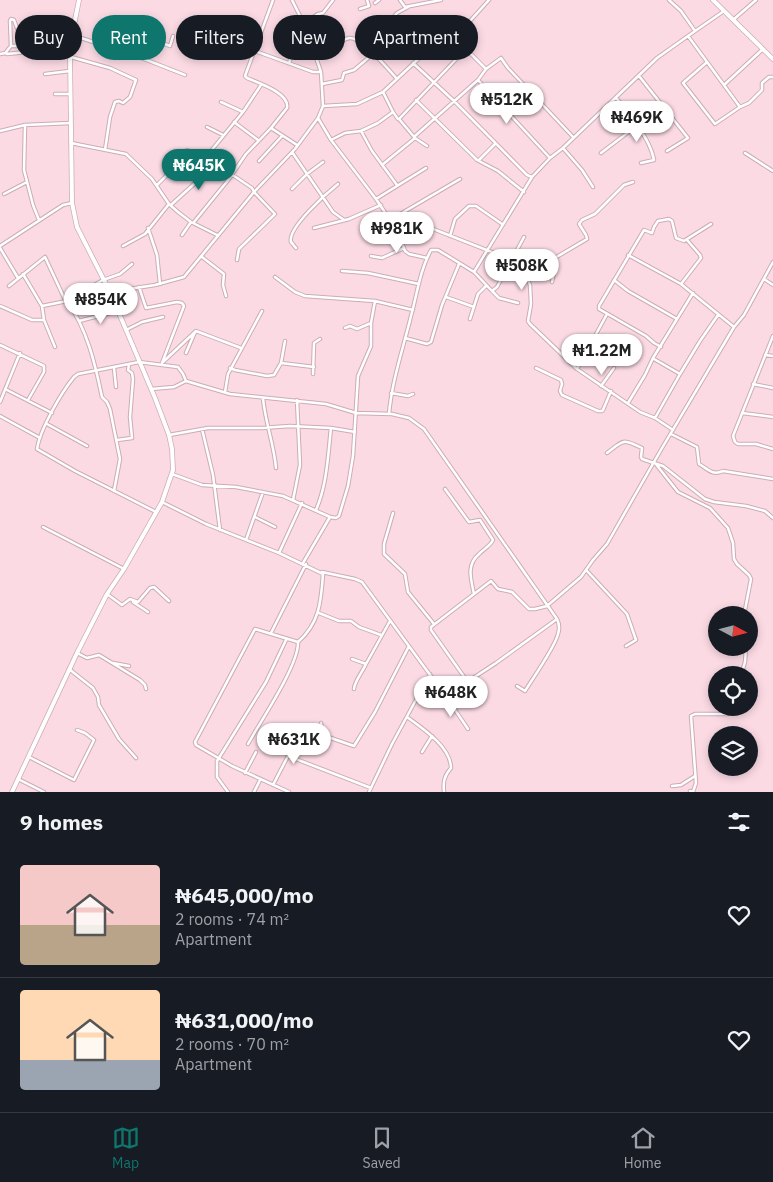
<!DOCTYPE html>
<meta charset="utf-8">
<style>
body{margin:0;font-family:"IBM Plex Sans",sans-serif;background:#20242c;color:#f1f3f6;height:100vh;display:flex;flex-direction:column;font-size:19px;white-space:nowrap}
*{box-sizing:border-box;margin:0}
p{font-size:16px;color:#9ea1a6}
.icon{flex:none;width:28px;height:28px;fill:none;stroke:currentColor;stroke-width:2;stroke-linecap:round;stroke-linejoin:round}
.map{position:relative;height:792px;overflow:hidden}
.sheet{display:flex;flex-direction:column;background:#171b24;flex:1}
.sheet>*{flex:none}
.banner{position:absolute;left:15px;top:15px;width:500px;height:45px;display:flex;gap:10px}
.needle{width:32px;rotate:97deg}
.fabs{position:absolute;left:708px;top:606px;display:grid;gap:10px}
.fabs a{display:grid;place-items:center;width:50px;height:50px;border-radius:50%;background:#171b24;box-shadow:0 2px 8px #0003;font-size:25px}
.price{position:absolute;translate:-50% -42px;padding:0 11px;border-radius:18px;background:#fff;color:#222;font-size:16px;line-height:32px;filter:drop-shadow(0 1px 2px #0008)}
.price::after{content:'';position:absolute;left:50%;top:30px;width:15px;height:11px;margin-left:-8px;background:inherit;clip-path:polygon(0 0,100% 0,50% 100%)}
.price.current{background:#0f766e;color:#fff}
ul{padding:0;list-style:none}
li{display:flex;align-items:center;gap:15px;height:125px;padding:0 20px}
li+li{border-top:1px solid #363941}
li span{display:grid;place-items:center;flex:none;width:140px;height:100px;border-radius:5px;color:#555}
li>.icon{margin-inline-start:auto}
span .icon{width:60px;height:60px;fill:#fffc;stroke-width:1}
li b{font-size:21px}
h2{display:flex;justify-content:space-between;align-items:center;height:60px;padding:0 20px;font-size:21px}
.tag{padding:0 18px;border-radius:22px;background:#171b24;box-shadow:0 2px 8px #0003;font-size:18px;line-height:45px}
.tag.current{background:#0f766e;color:#fff}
.tab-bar{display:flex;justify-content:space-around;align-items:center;height:70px;border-top:1px solid #363941;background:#171b24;font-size:14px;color:#9ea1a6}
.tab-bar a{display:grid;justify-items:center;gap:2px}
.tab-bar .current{color:#0f766e}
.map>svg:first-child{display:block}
</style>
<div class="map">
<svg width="773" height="792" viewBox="0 0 773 792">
<rect width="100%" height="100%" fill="#fbdae4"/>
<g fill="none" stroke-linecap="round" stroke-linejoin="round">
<g stroke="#ccacb7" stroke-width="4.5">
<path id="minor" d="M 400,0 L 405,7 L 441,0
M 669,0 L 681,11 L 695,31
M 375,3 L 379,0
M 360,9 L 369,6 L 367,0
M 724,11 L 688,36 L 740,107 L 749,103 L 762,90 L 762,83 L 769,77 L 773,77
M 391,20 L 397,13 L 408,7
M 733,20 L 756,0
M 304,23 L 318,14 L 323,13 L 333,0
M 72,35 L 139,57 L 185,75
M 454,36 L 465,50
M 11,46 L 32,46
M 34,46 L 20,36 L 14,20 L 11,19 L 10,21 L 11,46 L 6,52 L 7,54 L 27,52 L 34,46 L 70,40
M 255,51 L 313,72 L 320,72
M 0,54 L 6,53
M 316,54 C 327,49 338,41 349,38 C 361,36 389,70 397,79
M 71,57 L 110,68 L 136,80 L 130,97 L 123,103 L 119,101 L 115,102 L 110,117 L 105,150
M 144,59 L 152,39 L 170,46 L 173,36
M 289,63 L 295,46 L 306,29
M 413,63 L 454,101 L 527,175 L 532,177
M 706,63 L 683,83 L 715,124 L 740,107
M 45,74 L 70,71
M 639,76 L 688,138 L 667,151
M 478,80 L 550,158
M 322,84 L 342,80 L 344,73 L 354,70 L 373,54
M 724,85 L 763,49
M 383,92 L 393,112 L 398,119
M 55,94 L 70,94
M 416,100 L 477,160 L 498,171 L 524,192
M 221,102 L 243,112
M 323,106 L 357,104 L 383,92 L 430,48 L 461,31 L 489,0
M 318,118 L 331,140 L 376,199 L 398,232 L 405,251 L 409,254 L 427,258
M 234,122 L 258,140
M 636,123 C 643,133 652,149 654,160 L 641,163
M 25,125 L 24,170 L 33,205 L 39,220
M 207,127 L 223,135
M 271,128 L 297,145
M 641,130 L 672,118
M 0,131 L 25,125 L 70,123
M 361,131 L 372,151 L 397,185
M 415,136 L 478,80 L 486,69 L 501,58 L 508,68 L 573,137
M 331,140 L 345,133 L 361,131 L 378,123 L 393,112
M 71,143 L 126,154 L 152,179 L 169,204 L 178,212 L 191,222 L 217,235
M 427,146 L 415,138 L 399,119 L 465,50 L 467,50 L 486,69
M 563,148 L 582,170 L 593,187
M 292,152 L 333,212 L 344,220
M 601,153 L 635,127 L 636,123 L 627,110 L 616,98
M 745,153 L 773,171
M 479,160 L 495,144
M 259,161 L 282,136
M 382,165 L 415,138
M 157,185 L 173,169 L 179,159 L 187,150 L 206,157
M 292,189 L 307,174 L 323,162
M 4,194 L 27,182
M 376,199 L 426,168
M 171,205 L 216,164
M 400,215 L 410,222 L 423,225 L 512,260 L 520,268 L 526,275 L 530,285 L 531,304 L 528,321 L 530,324 L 577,369 L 640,412 L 655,418 L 673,430
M 390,220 L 460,179
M 194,222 L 229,179 L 246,154 L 271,128 L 287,108 C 290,93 258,83 247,78 L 245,76 L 273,0
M 148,228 L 157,255 L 160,284
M 314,228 L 349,219 L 381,205
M 182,235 L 191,222
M 450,236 L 455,219 L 469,206 L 476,206 L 502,224
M 0,246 L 63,205 L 72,203
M 123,246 L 145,234 L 169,204
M 0,248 L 18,278
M 296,248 C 295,247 292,243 291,242 C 287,228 328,192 338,184
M 628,255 L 681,284 L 734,327
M 371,256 L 382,258 L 404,248
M 202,257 L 224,274 L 223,285 L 226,296
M 237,260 L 239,249 L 275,214 L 254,192 L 252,188 L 206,157 L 243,112 L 261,85
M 342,271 L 368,273 L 419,284
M 474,272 L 532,177 L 550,158 L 563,148 L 657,58 L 688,36
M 526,275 L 587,239 L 586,235 L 579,224 L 582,220 L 595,214 L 624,185 L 633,182
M 275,277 L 295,292 L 305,296 L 375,301 L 413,310
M 764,279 L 773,285
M 614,280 L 628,291 L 677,319
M 552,282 L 555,268 L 552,258
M 681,284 L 701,258 L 700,255 L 687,240
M 9,286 L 45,257 L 66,302
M 139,287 L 146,308 L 177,302 L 182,303 L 184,306 L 162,363
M 492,291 L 499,298 L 518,303
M 110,292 L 155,285 L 184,277 L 254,192 L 295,149 L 318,118 L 323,106 L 321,72 L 306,28 L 292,0
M 446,297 L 474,307
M 67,301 C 87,329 95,363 102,397 L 107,402 L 110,409 L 120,459 L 114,491
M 0,306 L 32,320 L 44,320 L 42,306 L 23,274
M 42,306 L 67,301 L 103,280 L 120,274 L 132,264
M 470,319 L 478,294 L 486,286
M 44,320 L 55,347
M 79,321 L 118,311
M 345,328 L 350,326 L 357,329 L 371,323
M 126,330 L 142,322 L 163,317
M 773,336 L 733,436 L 735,442 L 738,444 L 756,444 L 773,449
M 405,338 L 427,344 L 431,342 L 442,305 L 459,264
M 0,345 L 44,366 L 44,372 L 28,400
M 661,347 L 654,343 L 646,336 L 599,309 L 599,306 L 644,230 L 652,233 L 654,227 L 658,221 L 669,219 L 672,221 L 676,238 L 684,241 L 711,224
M 186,353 L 195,332
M 765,355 L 773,356
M 654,359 L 680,374 L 655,418
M 163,362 L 196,331 L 241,348
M 281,363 L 314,367
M 114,368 L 116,387
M 230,368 L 235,370 L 267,376 L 274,375 L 281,363 L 285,341
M 536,368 L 561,380 L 562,384 L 560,391 L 562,395 L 598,411 L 602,411 L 603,410 L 611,391
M 577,369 L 607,314
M 313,374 L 314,343 L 320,339
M 680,374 L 700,341 L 718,315
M 753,384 L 773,388
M 601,386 L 614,368
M 5,389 L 52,413
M 151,389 L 174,387 L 186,381
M 225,392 L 228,374 L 262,311
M 391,393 L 408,396 L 413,394
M 263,398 C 265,422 274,444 276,468
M 0,402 L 20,353
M 628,403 L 645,375 L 653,358 L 693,293
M 742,413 L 773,417
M 389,414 C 392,380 403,349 411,316 C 417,294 420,270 431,250 L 438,250 L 474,272 L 492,291 L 497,287 L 524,237
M 0,416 L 40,438
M 47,424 L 87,446
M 202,429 L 213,475 L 220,530
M 671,434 L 697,447 L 699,464 C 708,469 712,476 723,471 L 773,479
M 169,435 L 208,428 L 262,428 L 290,426 L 331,428 L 355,432
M 117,440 L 132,438 L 130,417 L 133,379 L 132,373 L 128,370 L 129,365
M 607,453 C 624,440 622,438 642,448 L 641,457 L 642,459 L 663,466 L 705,499 L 714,502 L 746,506 L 765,511 L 773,518
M 655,463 L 678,492 L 710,508 L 728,528 L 733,543 L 734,559 L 737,564 L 749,575 L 751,579 L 744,615
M 172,474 L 202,485 L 236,487 L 283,496 L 330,517 L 336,518 L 339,516 L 348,486 L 353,456 L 358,376 L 371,346 L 371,323 L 375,301
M 445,489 L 469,522 L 480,520 L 493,540 C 491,545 484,549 479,554 C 466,565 471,579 474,594
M 293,500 L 300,465 L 297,400
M 162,502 L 206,524 L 279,553 L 323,574 C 321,601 320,623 298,642 L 255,629 L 195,742 L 196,745 L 232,766 L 289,792
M 316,510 C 327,485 328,455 331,428
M 156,512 L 75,471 L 37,449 C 40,429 61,393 74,377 L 78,374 L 139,362 L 178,367 L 183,374 L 186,381 L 230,394 L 326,404 L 356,413 L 392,414 L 409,418 L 424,429 L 557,619 L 496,663 L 467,682 L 447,698 L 362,582 L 355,579 L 322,572
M 393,513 L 384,544 L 384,554 L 405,574 L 408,592 L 434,624
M 255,517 L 275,527
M 43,527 L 124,569
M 246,540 L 263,492
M 279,553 L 302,503
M 303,563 L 330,517
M 587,571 L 627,614 L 636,640 L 626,646
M 107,594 L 122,605 L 130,599 L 138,602 L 150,588 L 154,587 L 169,601
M 133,602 L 148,612
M 319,613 L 339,621 L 351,621 L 359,627 L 381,635
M 271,633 L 306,564
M 77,653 L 87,658 L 99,655 L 140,680 L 145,685 L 146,689
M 352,659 L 366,664 L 390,621
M 113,663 L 129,666
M 69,669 L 93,688 L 98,697 L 99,705 L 119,739 L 136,758
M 741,675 L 745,662 L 746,648
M 467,681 L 431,630 L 431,627 L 491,581 L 498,589 L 512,592 L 529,609 L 535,609 L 547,606 L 581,577 L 593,560 L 607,544 L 662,448 L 734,327 L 744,315 L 773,262
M 517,686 L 525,691 C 533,678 555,647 558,634 C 560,628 559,623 557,619
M 354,689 C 354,682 363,671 366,664
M 447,698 L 468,729
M 407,717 C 422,728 451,747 451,768 C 444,776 443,782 444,792
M 321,723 L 323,733 L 325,736 L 354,746 L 375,712 L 409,646
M 248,744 C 260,722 299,665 298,642
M 422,752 L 432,736
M 288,756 L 371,788
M 29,757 L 74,780 L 94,740 L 85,733 L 77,730
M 245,773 L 256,752
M 18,779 L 44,792
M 273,785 L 288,756 L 296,736
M 672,786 L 681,785 L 695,776
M 690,791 L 693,792 L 696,783 L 691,716 L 695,714 L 728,714 L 731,713 L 732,708
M 228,792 L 217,777 L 217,761 L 266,682 L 286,640
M 254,792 L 260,780
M 369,792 L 392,744 L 430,674"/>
</g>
<g stroke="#ccacb7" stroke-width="5.5">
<path id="secondary" d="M 713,0 L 773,59
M 12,792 L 77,653 L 107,594 L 124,569 L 162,502 L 173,470 L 172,449 L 169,435 L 155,398 L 110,292 L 77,227 L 72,203 L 70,57 L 71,40 L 79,0"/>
</g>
<use href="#minor" stroke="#fff" stroke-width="2.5"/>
<use href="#secondary" stroke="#fff" stroke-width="4"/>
</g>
</svg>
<div class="fabs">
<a><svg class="needle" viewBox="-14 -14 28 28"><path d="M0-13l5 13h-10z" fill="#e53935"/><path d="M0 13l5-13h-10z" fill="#9ea1a6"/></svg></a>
<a><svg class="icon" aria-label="locate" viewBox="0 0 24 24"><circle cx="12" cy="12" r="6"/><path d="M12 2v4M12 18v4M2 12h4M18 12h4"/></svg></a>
<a><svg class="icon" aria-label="layers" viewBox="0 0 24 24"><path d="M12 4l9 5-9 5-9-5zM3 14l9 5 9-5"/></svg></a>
</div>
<b class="price" style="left:507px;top:125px">₦512K</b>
<b class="price" style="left:637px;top:143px">₦469K</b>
<b class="price current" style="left:199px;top:191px">₦645K</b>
<b class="price" style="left:397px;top:254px">₦981K</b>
<b class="price" style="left:522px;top:291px">₦508K</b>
<b class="price" style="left:101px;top:325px">₦854K</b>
<b class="price" style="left:602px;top:376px">₦1.22M</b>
<b class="price" style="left:451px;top:718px">₦648K</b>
<b class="price" style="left:294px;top:765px">₦631K</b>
<div class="banner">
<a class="tag">Buy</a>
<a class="tag current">Rent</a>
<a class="tag">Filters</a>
<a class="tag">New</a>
<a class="tag">Apartment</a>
</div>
</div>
<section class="sheet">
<h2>9 homes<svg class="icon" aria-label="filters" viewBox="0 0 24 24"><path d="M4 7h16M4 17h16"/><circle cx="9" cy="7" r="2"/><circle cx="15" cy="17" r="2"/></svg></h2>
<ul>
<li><span style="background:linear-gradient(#f6c9c9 60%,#b9a48a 0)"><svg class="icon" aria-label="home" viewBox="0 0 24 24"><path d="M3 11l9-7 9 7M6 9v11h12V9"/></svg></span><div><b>₦645,000/mo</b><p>2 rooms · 74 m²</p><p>Apartment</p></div><svg class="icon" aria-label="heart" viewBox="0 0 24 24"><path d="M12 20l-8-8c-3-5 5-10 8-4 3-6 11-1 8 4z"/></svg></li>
<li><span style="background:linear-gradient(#ffd9b3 70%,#9aa5b1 0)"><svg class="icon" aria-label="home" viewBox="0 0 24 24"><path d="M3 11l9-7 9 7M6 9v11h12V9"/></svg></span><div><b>₦631,000/mo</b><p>2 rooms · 70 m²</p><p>Apartment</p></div><svg class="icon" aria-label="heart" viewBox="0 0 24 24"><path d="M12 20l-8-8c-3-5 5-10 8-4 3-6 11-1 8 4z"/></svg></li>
</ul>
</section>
<nav class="tab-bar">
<a class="current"><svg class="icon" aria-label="map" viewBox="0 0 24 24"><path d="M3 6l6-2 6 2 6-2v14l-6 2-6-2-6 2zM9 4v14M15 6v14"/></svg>Map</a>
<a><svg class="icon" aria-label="saved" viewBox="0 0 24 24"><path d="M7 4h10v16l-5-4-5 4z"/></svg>Saved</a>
<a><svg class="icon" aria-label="home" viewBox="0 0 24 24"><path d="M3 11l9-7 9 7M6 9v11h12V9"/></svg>Home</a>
</nav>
